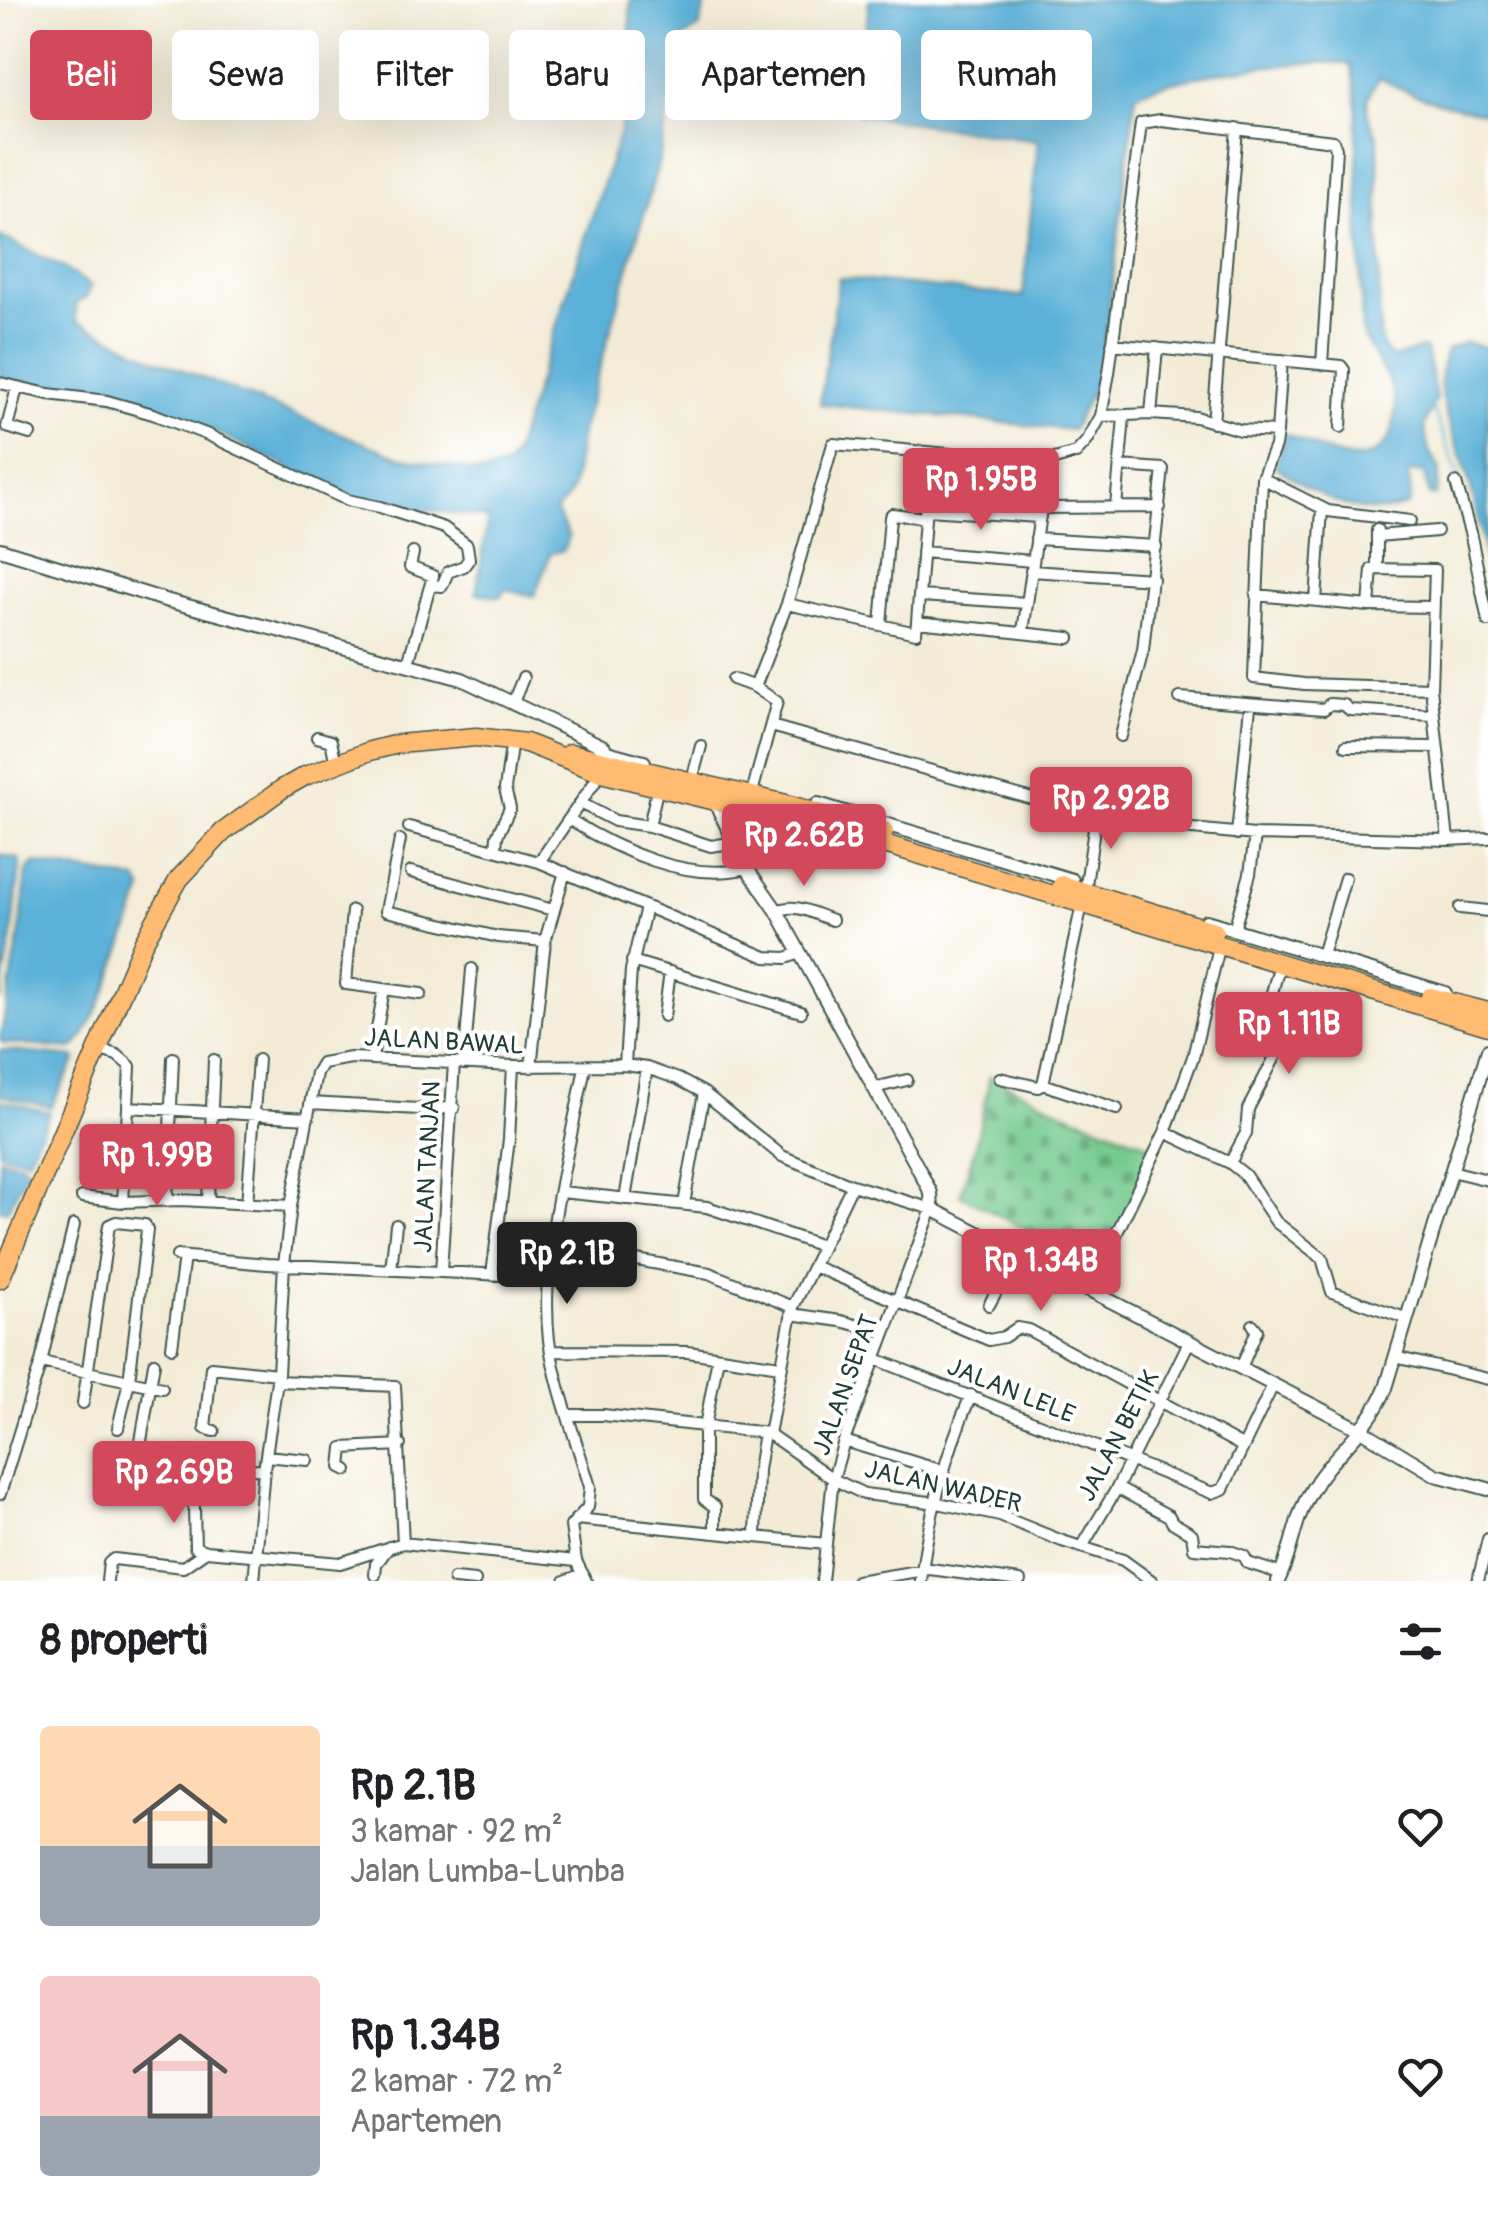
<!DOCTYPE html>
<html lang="id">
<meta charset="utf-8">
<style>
body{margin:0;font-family:Pangolin,sans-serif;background:#f2f2f2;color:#202124;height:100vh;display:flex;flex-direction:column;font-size:38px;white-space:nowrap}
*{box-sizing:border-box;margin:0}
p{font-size:32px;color:#757577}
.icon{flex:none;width:55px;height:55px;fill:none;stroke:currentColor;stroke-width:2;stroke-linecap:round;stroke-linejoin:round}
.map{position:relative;height:1581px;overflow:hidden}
.panel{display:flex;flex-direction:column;background:#fff;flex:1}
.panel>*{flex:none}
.top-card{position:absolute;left:30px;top:30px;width:1430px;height:90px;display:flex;gap:20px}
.price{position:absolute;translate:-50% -85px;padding:0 22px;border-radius:10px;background:#d1495b;color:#fff;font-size:32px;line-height:65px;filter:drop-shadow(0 2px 5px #0008)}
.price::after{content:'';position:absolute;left:50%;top:60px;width:30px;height:22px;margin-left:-15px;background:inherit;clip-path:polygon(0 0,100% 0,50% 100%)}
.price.current{background:#222;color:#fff}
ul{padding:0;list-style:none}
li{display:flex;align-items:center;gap:30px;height:250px;padding:0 40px}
li span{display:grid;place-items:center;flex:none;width:280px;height:200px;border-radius:10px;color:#555}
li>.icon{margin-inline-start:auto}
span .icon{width:120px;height:120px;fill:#fffc;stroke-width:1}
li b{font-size:42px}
h2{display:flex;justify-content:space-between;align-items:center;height:120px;padding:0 40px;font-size:42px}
.tag{padding:0 35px;border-radius:10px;background:#fff;box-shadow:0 10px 40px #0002;font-size:35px;line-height:90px}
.tag.current{background:#d1495b;color:#fff}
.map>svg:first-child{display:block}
</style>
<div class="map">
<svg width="1488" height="1581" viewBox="0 0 1488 1581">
<defs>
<pattern id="cemetery-stones" width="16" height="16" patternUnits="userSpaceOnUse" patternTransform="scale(2.5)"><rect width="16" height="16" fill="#74ca8f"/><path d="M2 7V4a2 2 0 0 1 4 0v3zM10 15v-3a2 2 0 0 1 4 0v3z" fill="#5fa576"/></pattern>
</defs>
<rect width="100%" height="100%" fill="#fff"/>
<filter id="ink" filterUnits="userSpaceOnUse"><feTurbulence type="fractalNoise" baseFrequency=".01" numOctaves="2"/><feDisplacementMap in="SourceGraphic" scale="20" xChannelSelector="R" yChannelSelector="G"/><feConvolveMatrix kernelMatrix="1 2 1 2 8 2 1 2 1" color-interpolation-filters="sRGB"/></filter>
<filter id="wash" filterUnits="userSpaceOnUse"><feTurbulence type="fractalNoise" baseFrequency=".0048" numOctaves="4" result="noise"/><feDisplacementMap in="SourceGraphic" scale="40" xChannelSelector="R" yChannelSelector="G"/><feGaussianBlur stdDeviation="2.25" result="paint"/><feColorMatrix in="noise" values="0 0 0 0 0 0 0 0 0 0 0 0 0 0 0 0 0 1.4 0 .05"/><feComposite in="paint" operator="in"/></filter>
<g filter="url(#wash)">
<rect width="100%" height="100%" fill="#f3ebd6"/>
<path fill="url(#cemetery-stones)" stroke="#4a8462" stroke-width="2.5" d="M 990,1076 L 1062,1111 L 1155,1147 L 1103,1270 L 960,1195 L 975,1148 Z"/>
<path fill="#5cb1d8" stroke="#3e7786" stroke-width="2.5" d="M 630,0 L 707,0 L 699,28 L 682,39 L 658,165 L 581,433 L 573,486 L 568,498 L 555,511 L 569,536 L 563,551 L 551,553 L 534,596 L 506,589 L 500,597 L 476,593 L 488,518 L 422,509 L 419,516 L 351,498 L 211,430 L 139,404 L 93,392 L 22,385 L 0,378 L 0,236 L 64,268 L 91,286 L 87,297 L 76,303 L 76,321 L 153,358 L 399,457 L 483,473 L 506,466 L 514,454 L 620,132 L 630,76 Z
M 869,0 L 1488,0 L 1488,114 C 1449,106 1414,97 1379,78 C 1364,99 1363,113 1378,136 L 1380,339 L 1386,352 L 1394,358 L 1421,348 L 1426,350 L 1436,398 L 1424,426 L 1428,449 L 1440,470 L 1436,495 L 1430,496 L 1423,472 L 1408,473 L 1411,495 L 1408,505 C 1358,523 1316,494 1276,467 L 1285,434 C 1321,447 1364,478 1389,438 C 1394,429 1396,412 1395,401 C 1391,375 1369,356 1362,330 L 1356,95 L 1351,65 C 1313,56 1172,76 1136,94 L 1101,373 L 1072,430 L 820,404 L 839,278 L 1023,296 L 1038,140 L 858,115 Z
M 1465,342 L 1488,348 L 1488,570 C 1482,540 1477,508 1468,478 C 1457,440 1427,389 1447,350 Z
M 0,855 L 19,859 L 20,865 L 12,937 L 0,1000 Z
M 35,863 L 137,880 L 143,890 C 130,923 97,1031 72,1049 L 3,1043 L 0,1039 L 19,938 L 27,871 Z
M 0,1050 L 74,1057 L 76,1059 L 51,1107 L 0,1095 Z
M 0,1100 L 50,1112 L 28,1159 L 0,1153 Z
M 0,1158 L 21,1163 L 28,1169 L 7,1211 L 0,1209 Z"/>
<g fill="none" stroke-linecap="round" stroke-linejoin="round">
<path stroke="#5cb1d8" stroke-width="2.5" d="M 1432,406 L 1460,480"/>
</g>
</g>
<g filter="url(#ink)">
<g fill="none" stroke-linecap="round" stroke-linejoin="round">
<g stroke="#3f574c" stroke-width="14">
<path id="minor" d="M 1112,344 L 1341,366 L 1344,370 L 1341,427
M 0,383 L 48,394 L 107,401 L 153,414 L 208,435 L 347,500 L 380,507 L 444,528 L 467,545 L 469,559 L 464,566 L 448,572 L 442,586 L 431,585
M 17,388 L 7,427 L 30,434
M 1151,414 L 1157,348
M 1101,416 L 1151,414 L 1196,417 L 1240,430 L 1277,432 L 1282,360
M 1213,423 L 1237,128
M 1277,432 L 1275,446 L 1262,478 L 1254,678 L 1304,684 L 1431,688 L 1435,570 L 1372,569 L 1369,606
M 930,454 L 917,622 L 1069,638
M 1120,466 L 1163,469 L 1143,650 L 1121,736
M 1262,478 L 1328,511 L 1410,521
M 1456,483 L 1471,536 L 1488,621
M 1116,507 L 1124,417
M 1041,508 L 1160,507
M 925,510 L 1040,517
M 1377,536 L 1437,531
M 1036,539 L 1156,546
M 922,552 L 1032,561
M 1377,569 L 1377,530
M 1031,571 L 1153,579
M 1256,595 L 1369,606 L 1433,607
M 920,596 L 1027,603
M 1316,601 L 1322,509
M 787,604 L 916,633 L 917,622
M 881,625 L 890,517 L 892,514 L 925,518
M 1023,631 L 1041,508 L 1044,462
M 408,663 L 433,576 L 410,567 L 413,553
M 733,679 L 755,687
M 1431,688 L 1448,840
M 1180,698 L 1324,709 L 1330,704 L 1344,705 L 1350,710 L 1432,715
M 513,702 L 523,678
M 771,726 L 1054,805 L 1161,826 L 1255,835 L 1448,840 L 1488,838
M 317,737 L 331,741 L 336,764
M 1346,746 L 1435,747
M 693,776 L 701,746
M 658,786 L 649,826 L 711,846 L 737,842
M 753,789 L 777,702 L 755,687 L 787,604 L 833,444 L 1044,462 L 1076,453 L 1087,441 L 1101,416 L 1109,373 L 1141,123 L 1161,120 L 1333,141 L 1336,149 L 1322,364
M 582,804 L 615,821 L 649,826
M 570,820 C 617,850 689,883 747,868
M 409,827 L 539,862 L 766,957 L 786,958 L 800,953
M 1237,834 L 1250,706
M 400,840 L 386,911 L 498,937 L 545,941
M 496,849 L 497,836 L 510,808 L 505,789 L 512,740
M 539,862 L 601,773
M 411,872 L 553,910
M 1086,885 L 1096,814
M 1460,908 L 1488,911
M 1081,909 L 1043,1084 L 1117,1109
M 352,911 L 346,984 L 421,994
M 777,911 C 797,902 813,914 832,920
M 1234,929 L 1250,874 L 1255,835
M 1322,955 L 1345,878
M 632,961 L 801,1012
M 664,1016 L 670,972
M 97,1049 L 117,1055 L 130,1066 L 128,1107
M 372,1058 L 384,989
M 464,1064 L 472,969
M 625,1065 L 631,970 L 646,907
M 531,1067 L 545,941 L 565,872
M 585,1067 C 569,1151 539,1256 549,1340 C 555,1385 577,1442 590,1487 L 588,1507 L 571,1526 L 576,1561 L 586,1581
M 1000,1078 L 1038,1087 L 1043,1084
M 874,1088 L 907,1080
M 310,1103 L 419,1109 L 454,1108
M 1165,1132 L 1230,1163 L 1245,1175 L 1276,1222 L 1322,1258 L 1332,1292 L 1405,1318
M 1230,1163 L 1246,1133 L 1248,1109 L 1275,1057 L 1276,1048 L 1266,1014 L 1278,971
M 1451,1171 L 1488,1180
M 852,1185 L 793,1307 L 769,1434 L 833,1479 L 864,1494 L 938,1503 L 1000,1516 L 1062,1541 L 1123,1560 L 1152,1581
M 561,1192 L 707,1207 L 822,1246
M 82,1197 L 123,1202 L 181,1200 L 291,1206
M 625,1199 L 647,1068
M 167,1201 L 173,1058
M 208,1201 L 214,1060
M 123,1202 L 128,1107 L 308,1118
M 247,1204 L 258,1060
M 684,1204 L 704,1093
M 553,1245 L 709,1273 L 793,1307
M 177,1256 L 267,1264 L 548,1277
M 813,1266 L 989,1340 L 1004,1337 L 1017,1328 L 1029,1330 L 1242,1446
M 391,1269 L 396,1225
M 441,1272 L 454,1063
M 492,1275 L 509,1139 L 513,1066
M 1090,1289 L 1165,1132 L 1193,1057 L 1218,952
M 989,1305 L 1017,1253
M 791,1314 L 841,1321 L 885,1333
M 172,1347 L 184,1257
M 551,1351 L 688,1352 L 780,1366
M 1395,1357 L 1488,1379
M 876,1359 L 1212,1493 L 1223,1489 L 1273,1385
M 41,1362 L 74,1225
M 1241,1368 L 1257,1330 L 1253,1325
M 277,1381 L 395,1386 L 403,1543
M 83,1403 L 109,1225 L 116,1222 L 145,1225 L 147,1230 L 129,1381 L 118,1428
M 570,1415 L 603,1415 L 768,1433
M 214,1431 L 205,1428 L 211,1367 L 278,1374
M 844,1441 L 943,1471
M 139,1453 L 154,1363
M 266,1456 L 307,1460
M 166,1463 L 181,1464 L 186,1470 L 193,1471 L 264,1469
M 347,1470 L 341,1467 L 343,1448 L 400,1445
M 193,1471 L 195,1547 L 206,1551
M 1117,1488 L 1169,1516 L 1172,1522 L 1192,1534 L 1194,1548 L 1230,1551 L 1244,1556 L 1248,1563 L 1282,1574
M 0,1494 L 41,1362 L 162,1388
M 576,1519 L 826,1544
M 715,1533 L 715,1507 L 704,1499 L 704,1432 L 718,1357
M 756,1537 L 758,1470 L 764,1433
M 1082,1547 L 1117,1488 L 1189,1342
M 375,1575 L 376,1564 L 389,1547
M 454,1579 L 475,1581
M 107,1581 L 109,1563 L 114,1559 L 183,1567 L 206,1551 L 340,1563 L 403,1543 L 576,1561
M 254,1581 L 264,1469 L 278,1374 L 284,1264 L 291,1206 L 316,1073 L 322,1063 L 351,1058 L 513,1066 L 625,1065 L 647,1068 L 678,1079 L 704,1093 L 782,1156 L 852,1185 L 932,1209 L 844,1441 L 833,1479 L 822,1581
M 565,1581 L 583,1574
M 857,1581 L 930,1569 L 1020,1581
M 921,1581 C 927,1521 947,1451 971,1395
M 1478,1581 L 1488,1539"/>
</g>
<g stroke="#3f574c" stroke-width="16">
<path id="tertiary" d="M 0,549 L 165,600 L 462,679 L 604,747 L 607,755
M 607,752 L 644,762
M 714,800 L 747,868 L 777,911 L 918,1168 L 931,1193 L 932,1209 L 1363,1431 L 1436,1475 L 1488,1489
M 818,804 L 1072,880
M 1206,921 L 1445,993
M 1278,1581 C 1292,1552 1294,1519 1311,1491 C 1333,1452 1367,1434 1386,1388 L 1488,1050"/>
</g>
<g stroke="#3f574c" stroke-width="21">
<path id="trunk" d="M 570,753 L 782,803 L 884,831
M 1062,885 L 1214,931
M 1430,997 L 1488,1012
M 0,1279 L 143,943 L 179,879 L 223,832 L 282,789 L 305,776 L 370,751 L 398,744 L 476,737 L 526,743 L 601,773 L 861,837 L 1488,1026"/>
</g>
<use href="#minor" stroke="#fff" stroke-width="10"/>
<use href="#tertiary" stroke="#fff" stroke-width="12"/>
<use href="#trunk" stroke="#ffbb71" stroke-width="18"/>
</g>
</g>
<g text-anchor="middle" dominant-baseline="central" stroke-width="8" stroke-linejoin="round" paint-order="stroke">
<g font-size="25" fill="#1f3d34" stroke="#fff">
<text transform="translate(444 1042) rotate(3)">JALAN BAWAL</text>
<text transform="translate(428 1167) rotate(-87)">JALAN TANJAN</text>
<text transform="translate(846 1385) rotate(-70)">JALAN SEPAT</text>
<text transform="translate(1011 1391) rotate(22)">JALAN LELE</text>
<text transform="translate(1119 1436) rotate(-62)">JALAN BETIK</text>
<text transform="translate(943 1487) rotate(13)">JALAN WADER</text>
</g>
</g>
</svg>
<b class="price" style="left:981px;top:533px">Rp 1.95B</b>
<b class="price" style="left:1111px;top:852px">Rp 2.92B</b>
<b class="price" style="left:804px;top:889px">Rp 2.62B</b>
<b class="price" style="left:1289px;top:1077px">Rp 1.11B</b>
<b class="price" style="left:157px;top:1209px">Rp 1.99B</b>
<b class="price current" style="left:567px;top:1307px">Rp 2.1B</b>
<b class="price" style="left:1041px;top:1314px">Rp 1.34B</b>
<b class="price" style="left:174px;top:1526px">Rp 2.69B</b>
<div class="top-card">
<a class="tag current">Beli</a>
<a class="tag">Sewa</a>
<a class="tag">Filter</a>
<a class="tag">Baru</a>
<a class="tag">Apartemen</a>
<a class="tag">Rumah</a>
</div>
</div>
<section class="panel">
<h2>8 properti<svg class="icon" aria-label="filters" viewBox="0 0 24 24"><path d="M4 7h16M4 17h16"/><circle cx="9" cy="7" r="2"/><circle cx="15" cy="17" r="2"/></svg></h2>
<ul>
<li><span style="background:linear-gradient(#ffd9b3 60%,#9aa5b1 0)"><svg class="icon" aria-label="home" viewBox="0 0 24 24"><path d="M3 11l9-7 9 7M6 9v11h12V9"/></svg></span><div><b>Rp 2.1B</b><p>3 kamar · 92 m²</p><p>Jalan Lumba-Lumba</p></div><svg class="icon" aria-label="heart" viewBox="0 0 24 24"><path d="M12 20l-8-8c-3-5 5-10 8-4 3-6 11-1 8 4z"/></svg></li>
<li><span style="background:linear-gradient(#f6c9c9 70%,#9aa5b1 0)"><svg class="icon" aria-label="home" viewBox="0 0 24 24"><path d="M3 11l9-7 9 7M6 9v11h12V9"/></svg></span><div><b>Rp 1.34B</b><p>2 kamar · 72 m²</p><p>Apartemen</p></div><svg class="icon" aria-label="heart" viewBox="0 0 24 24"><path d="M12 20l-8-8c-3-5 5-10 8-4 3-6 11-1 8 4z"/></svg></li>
</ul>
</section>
